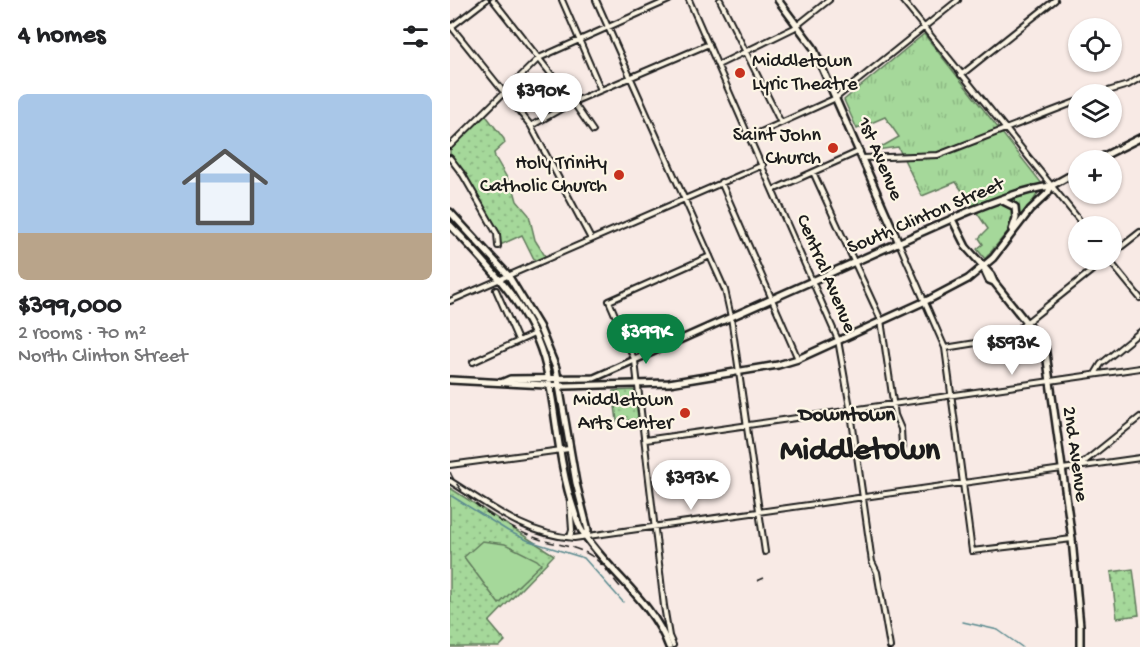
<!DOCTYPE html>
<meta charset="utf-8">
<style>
body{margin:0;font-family:"Gochi Hand",sans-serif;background:#f2f2f2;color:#202124;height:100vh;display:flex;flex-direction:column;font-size:22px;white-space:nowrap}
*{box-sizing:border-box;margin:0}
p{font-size:20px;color:#757577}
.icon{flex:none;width:33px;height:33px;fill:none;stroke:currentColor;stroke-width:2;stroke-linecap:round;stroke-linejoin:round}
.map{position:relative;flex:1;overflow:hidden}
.sheet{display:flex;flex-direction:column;background:#fff;width:450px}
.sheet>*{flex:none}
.fabs{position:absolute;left:618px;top:18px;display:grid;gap:12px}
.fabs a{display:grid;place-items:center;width:54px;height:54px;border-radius:50%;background:#fff;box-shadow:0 2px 4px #0004;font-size:30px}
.price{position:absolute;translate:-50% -51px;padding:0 14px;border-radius:21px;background:#fff;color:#222;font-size:20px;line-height:39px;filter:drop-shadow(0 2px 3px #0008)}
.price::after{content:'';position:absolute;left:50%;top:36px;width:18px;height:14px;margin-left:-9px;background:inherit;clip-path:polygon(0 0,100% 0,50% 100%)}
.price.on{background:#0b8043;color:#fff}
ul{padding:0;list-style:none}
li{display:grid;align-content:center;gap:12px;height:318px;padding:0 18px}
li span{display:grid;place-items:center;height:186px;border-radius:9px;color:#555}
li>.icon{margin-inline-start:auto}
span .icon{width:108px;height:108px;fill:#fffc;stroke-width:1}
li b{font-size:26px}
h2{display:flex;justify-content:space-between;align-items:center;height:72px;padding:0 18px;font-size:26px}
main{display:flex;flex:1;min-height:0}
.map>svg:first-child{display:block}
</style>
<main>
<section class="sheet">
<h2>4 homes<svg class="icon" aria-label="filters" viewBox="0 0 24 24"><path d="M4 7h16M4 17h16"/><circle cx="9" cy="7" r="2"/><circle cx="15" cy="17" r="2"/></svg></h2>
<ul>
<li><span style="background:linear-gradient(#a9c7e8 75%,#b9a48a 0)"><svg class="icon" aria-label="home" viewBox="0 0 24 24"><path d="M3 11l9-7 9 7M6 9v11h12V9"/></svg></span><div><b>$399,000</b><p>2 rooms · 70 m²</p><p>North Clinton Street</p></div></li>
</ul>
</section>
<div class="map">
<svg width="690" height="647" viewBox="0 0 690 647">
<defs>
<pattern id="grass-tufts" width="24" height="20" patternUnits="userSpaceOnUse" patternTransform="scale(1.5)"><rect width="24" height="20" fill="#a5d89a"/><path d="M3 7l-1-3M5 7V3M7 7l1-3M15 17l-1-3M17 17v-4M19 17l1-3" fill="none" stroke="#8db984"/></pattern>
<pattern id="park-dots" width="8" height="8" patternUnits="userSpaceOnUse" patternTransform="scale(1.5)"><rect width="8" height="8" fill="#a5d89a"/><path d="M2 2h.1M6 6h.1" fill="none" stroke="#8db984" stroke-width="1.8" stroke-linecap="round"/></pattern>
</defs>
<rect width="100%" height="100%" fill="#f8eae5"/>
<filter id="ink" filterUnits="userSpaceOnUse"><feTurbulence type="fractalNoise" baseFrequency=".0167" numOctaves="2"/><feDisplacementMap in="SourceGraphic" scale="12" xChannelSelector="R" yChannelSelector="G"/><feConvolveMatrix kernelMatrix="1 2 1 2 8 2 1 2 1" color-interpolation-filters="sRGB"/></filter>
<g filter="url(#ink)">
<path fill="url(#grass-tufts)" stroke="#607a5b" stroke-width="1.5" d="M 474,34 L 593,185 L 583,201 L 535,259 L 527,249 L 533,244 L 529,238 L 538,229 L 506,182 L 472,196 L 448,147 L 426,150 L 449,137 L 435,117 L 407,129 L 394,100 Z"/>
<path fill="url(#park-dots)" stroke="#607a5b" stroke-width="1.5" d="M 34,113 L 54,139 L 55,143 L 44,153 L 45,157 L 64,190 L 67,201 L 79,215 L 85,240 L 97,259 L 86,263 L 72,235 L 48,246 L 48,239 L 13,175 L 0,158 L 0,146 Z
M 184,390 L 188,417 L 186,420 L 167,421 L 163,391 Z
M 0,488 L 104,555 L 39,622 L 55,641 L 49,647 L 0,647 Z
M 683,569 L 689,615 L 667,618 L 661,572 Z"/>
<path fill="#a5d89a" stroke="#607a5b" stroke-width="1.5" d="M 32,541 L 55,544 L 87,560 L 91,564 L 49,604 L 14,557 Z"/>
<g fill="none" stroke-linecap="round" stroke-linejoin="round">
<path stroke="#5a8a8f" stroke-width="1.5" d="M 0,495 L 58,531 L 79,541 L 134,558 L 173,602
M 513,622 L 548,630 L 572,647"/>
<g stroke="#1c1c1c" stroke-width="8">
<path id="minor" d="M 43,0 L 123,102 L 143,131
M 112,0 L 151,90
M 146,0 L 275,290 L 281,317 L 315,552
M 239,0 L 388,340 L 401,413 L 422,562 L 427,572 L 440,647
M 270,0 L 331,123
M 452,0 L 634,226
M 0,25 L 81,126 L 141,239
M 1,27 L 36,0
M 268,65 L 344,28 L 379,0
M 511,75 L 605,0
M 648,94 L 678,85 L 690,78
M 81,126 L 123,102 L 259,44
M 300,137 L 386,98 L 508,0
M 0,146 L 89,58 L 219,0
M 0,158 L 13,175 L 47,234 L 48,246
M 413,158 L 488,155 L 628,101
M 363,172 L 431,320 L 445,415 L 451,429 L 452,447
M 271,182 L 348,359
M 323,190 L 410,151
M 449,243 L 495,348 L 522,551 L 622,539
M 662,254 L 690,232
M 659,260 L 690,298
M 46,290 L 68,340
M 0,301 L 313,165
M 495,348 L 557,338 L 655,260
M 23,362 L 84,334
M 645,374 L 651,364 L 690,332
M 195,440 L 690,368
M 0,465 L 119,449
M 629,466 L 690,417
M 0,481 C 40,506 76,535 124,538 L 690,458
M 120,537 L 122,530 L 120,502
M 223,645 L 219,636 L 214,606 L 185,361 L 159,301 L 260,256"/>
</g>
<g stroke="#1c1c1c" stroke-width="10">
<path id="major" d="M 328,0 L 363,47 L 449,243
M 646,160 L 690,138
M 551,200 L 565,207 L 566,218 L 562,230
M 0,212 L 58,275 L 89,326 L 106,368 L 126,483 L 138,530 L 137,537
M 502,219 L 516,247 L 541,275 L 544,282 L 595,346 L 622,539 L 630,626 L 630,647
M 0,225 C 39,266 83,310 96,367 C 107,414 108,464 124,510 C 126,516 128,525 132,531 C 158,572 202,600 219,647
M 533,267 L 539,280 L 544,282
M 0,380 L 116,386 L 219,383 L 328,365 L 348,359 L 480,299 L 518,279 L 543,258 L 580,210 L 598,193 L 601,186 L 628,171
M 53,382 L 60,379 L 144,378 L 515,213 C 542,202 572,190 601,186"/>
</g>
<use href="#minor" stroke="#fcf5e5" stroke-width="4"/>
<use href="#major" stroke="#fcf5e5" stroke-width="5"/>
<path stroke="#1c1c1c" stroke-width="1.5" stroke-dasharray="9 4.5" stroke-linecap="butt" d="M 0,472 C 13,503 60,530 92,540 C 108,545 125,546 140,555 C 153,563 162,578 172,589
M 307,581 L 314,578"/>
</g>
</g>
<g fill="#c8321e" stroke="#fcf5e5" stroke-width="2">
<circle cx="290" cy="73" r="6"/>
<circle cx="383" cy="148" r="6"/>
<circle cx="169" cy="175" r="6"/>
<circle cx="235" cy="413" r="6"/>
</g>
<g text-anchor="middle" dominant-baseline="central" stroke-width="4.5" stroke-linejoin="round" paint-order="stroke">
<g font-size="20" fill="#1c1c1c" stroke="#fcf5e5" text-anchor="end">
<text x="302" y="62" text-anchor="start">Middletown<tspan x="302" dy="23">Lyric Theatre</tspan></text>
<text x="371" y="136">Saint John<tspan x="371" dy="23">Church</tspan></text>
<text x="157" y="164">Holy Trinity<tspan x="157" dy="23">Catholic Church</tspan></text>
<text x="223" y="401">Middletown<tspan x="223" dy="23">Arts Center</tspan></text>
</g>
<g font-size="20" fill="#1c1c1c" stroke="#fcf5e5">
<text transform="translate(429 159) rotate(67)">1st Avenue</text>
<text transform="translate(476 217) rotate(-23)">South Clinton Street</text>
<text transform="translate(375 274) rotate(67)">Central Avenue</text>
<text transform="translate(624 454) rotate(82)">2nd Avenue</text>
</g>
<g font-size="21" font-weight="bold" fill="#1c1c1c" stroke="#fcf5e5">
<text x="397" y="416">Downtown</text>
</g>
<g font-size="32" font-weight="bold" fill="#1c1c1c" stroke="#fcf5e5">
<text x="410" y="452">Middletown</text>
</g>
</g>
</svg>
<div class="fabs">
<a><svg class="icon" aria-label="locate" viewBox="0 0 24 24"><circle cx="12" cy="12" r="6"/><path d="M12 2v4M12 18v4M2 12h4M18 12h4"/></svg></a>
<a><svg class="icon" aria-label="layers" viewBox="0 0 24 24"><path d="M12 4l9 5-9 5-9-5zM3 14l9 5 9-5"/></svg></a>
<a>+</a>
<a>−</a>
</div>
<b class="price" style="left:92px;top:124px">$390K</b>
<b class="price on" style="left:196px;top:365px">$399K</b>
<b class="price" style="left:562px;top:376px">$593K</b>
<b class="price" style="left:241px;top:511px">$393K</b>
</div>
</main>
